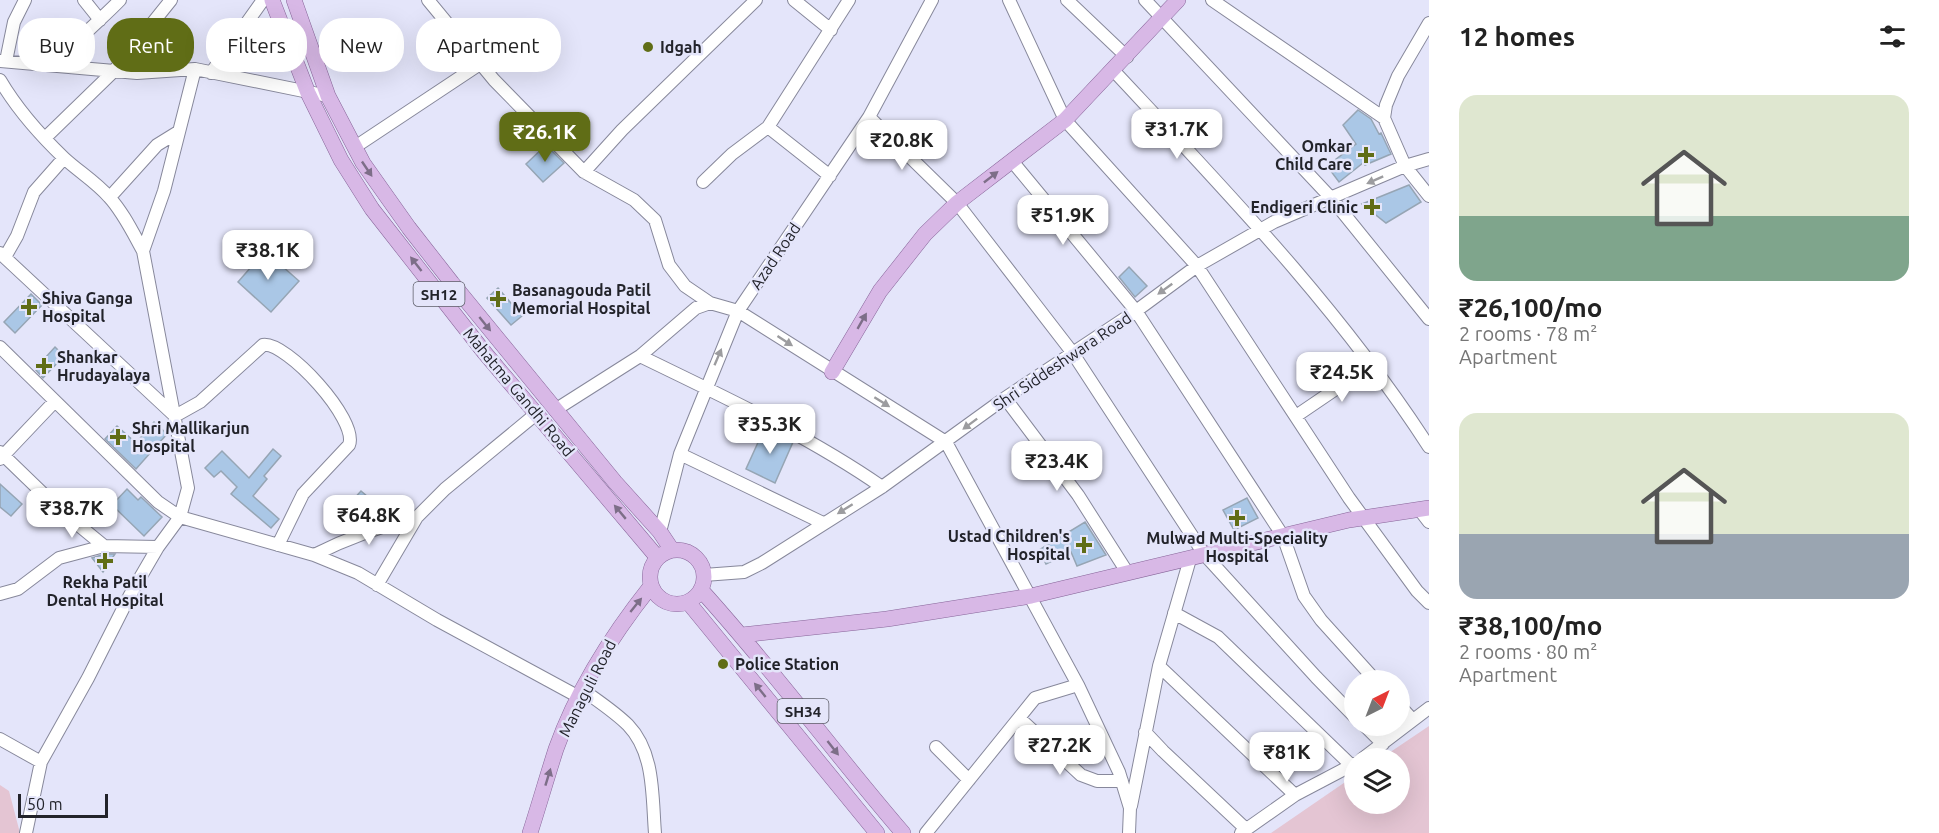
<!DOCTYPE html>
<meta charset="utf-8">
<style>
body{margin:0;font-family:Ubuntu,sans-serif;background:#f2f2f2;color:#222;height:100vh;display:flex;flex-direction:column;font-size:22px;white-space:nowrap}
*{box-sizing:border-box;margin:0}
p{font-size:20px;color:#767676}
.icon{flex:none;width:33px;height:33px;fill:none;stroke:currentColor;stroke-width:2;stroke-linecap:round;stroke-linejoin:round}
.map{position:relative;flex:1;overflow:hidden}
.sheet{display:flex;flex-direction:column;background:#fff;width:510px}
.sheet>*{flex:none}
.top-card{position:absolute;left:18px;top:18px;width:570px;height:54px;display:flex;gap:12px}
.needle{width:39px;rotate:42deg}
.fabs{position:absolute;left:1344px;top:670px;display:grid;gap:12px}
.fabs a{display:grid;place-items:center;width:66px;height:66px;border-radius:50%;background:#fff;box-shadow:0 6px 24px #0002;font-size:30px}
.scale{position:absolute;left:18px;bottom:15px;width:90px;box-sizing:border-box;padding-left:6px;border:3px solid #22232a;border-top:0;font-size:16px;line-height:21px;white-space:nowrap;color:#22232a;-webkit-text-stroke:4px #e4e5fa;paint-order:stroke}
.price{position:absolute;translate:-50% -51px;padding:0 14px;border-radius:12px;background:#fff;color:#222;font-size:20px;line-height:39px;filter:drop-shadow(0 2px 3px #0008)}
.price::after{content:'';position:absolute;left:50%;top:36px;width:18px;height:14px;margin-left:-9px;background:inherit;clip-path:polygon(0 0,100% 0,50% 100%)}
.price.on{background:#606d16;color:#fff}
ul{padding:0;list-style:none}
li{display:grid;align-content:center;gap:12px;height:318px;padding:0 30px}
li span{display:grid;place-items:center;height:186px;border-radius:18px;color:#555}
li>.icon{margin-inline-start:auto}
span .icon{width:108px;height:108px;fill:#fffc;stroke-width:1}
li b{font-size:26px}
h2{display:flex;justify-content:space-between;align-items:center;height:72px;padding:0 30px;font-size:26px}
.pill{padding:0 21px;border-radius:24px;background:#fff;box-shadow:0 6px 24px #0002;font-size:21px;line-height:54px}
.pill.on{background:#606d16;color:#fff}
main{display:flex;flex:1;min-height:0}
.map>svg:first-child{display:block}
</style>
<main>
<div class="map">
<svg width="1429" height="833" viewBox="0 0 1429 833">
<rect width="100%" height="100%" fill="#e4e5fa"/>
<path fill="#e4c5d3" d="M 1429,726 L 1429,833 L 1271,833 L 1354,776 L 1354,804 L 1400,804 L 1400,759 L 1380,759 Z
M 0,785 L 9,791 L 20,833 L 0,833 Z"/>
<path fill="#aac7e6" stroke="#96a5b4" stroke-width="1.5" d="M 1358,110 L 1371,119 L 1379,134 L 1381,133 L 1391,154 L 1365,165 L 1363,163 L 1339,182 L 1327,166 L 1356,144 L 1343,125 Z
M 546,145 L 564,163 L 543,182 L 526,164 Z
M 1409,185 L 1421,202 L 1386,223 L 1362,204 Z
M 265,251 L 299,281 L 271,312 L 238,282 Z
M 1129,267 L 1147,286 L 1135,297 L 1119,277 Z
M 498,288 L 522,316 L 511,325 L 487,298 Z
M 31,294 L 42,305 L 15,333 L 4,322 Z
M 55,347 L 64,356 L 43,378 L 35,369 Z
M 154,422 L 167,434 L 136,469 L 105,439 L 117,426 L 136,443 Z
M 765,427 L 793,442 L 775,483 L 746,469 Z
M 273,449 L 281,456 L 264,476 L 267,479 L 253,496 L 279,519 L 271,528 L 231,494 L 237,487 L 221,471 L 214,477 L 205,468 L 222,451 L 249,478 Z
M 0,484 L 22,504 L 11,516 L 0,507 Z
M 127,489 L 138,500 L 141,497 L 162,517 L 144,536 L 112,505 Z
M 361,491 L 381,508 L 372,518 L 352,501 Z
M 1247,498 L 1258,518 L 1234,530 L 1223,510 Z
M 1085,522 L 1106,555 L 1077,566 L 1071,552 L 1046,564 L 1039,550 Z
M 105,554 L 115,554 L 103,572 L 92,558 Z"/>
<g fill="none" stroke-linecap="round" stroke-linejoin="round">
<g stroke="#87889b" stroke-width="14">
<path id="minor" d="M 84,0 L 100,20
M 428,0 L 494,80 L 584,172 L 634,200 L 655,220 L 669,265 L 685,286 L 710,303 L 738,311 L 946,442 L 1078,685 L 1119,772 L 1130,808 L 1129,833
M 794,0 L 831,30
M 1009,0 L 1065,120 L 1197,266 L 1349,498 L 1417,591 L 1429,603
M 1067,0 L 1127,57
M 1145,0 L 1332,199 L 1429,319
M 1212,0 L 1384,118
M 1429,23 L 1398,76 L 1386,105 L 1384,118 L 1405,166 L 1429,196
M 0,61 L 137,73 L 195,69 L 328,96
M 6,61 L 14,22 L 25,0
M 58,66 C 74,40 99,22 120,0
M 1113,70 C 1225,190 1340,309 1429,447
M 211,73 L 263,0
M 0,80 C 17,109 39,134 64,158 C 78,171 96,182 109,197 C 123,212 133,233 143,251 L 188,488 L 180,517 L 158,547 L 130,595 L 88,678 L 41,762 L 26,833
M 869,117 L 957,203 L 1072,352 L 1204,554 L 1316,677 L 1354,716
M 768,127 L 830,176
M 45,138 L 114,71 L 171,0
M 355,147 L 480,64
M 1012,161 L 1136,311 L 1283,536 L 1304,596 L 1321,620 L 1376,681
M 584,172 L 622,130 L 756,0
M 703,182 L 732,154 L 768,127 L 849,0
M 110,197 L 157,145 L 178,132
M 143,251 L 164,191 L 195,69
M 0,253 L 175,416 L 200,402 L 263,345 C 286,341 359,420 349,445 L 303,494 L 278,545
M 5,257 L 17,236 L 34,192 L 64,158
M 0,347 L 158,502 L 180,517 L 314,555 L 358,573 L 437,620 L 579,697
M 640,356 C 722,396 807,435 882,487
M 1005,398 L 1078,495 L 1127,572
M 555,410 L 640,356 L 696,308 L 710,303
M 1296,416 L 1371,365
M 0,452 L 59,509 L 104,546
M 680,454 L 823,523
M 0,459 L 55,401
M 1419,509 L 1429,522
M 660,532 L 680,454 L 738,311 L 869,117 L 932,0
M 314,555 C 348,538 380,526 417,517
M 704,575 L 744,572 L 762,563 L 882,487 L 1005,398 L 1136,311 L 1197,266 L 1274,222 L 1405,166 L 1429,159
M 377,585 L 417,517 L 445,489 L 536,414
M 0,594 L 18,589 L 59,558 L 104,546 L 158,547
M 1174,613 L 1218,637 L 1352,766
M 1159,666 L 1295,795
M 583,690 C 598,701 615,712 628,725 C 655,753 652,797 655,833
M 1400,706 L 1412,719
M 1019,718 L 1081,775 L 1097,781 L 1122,781
M 1365,726 L 1383,744
M 1145,732 L 1163,751 L 1246,829
M 0,739 L 41,762
M 936,747 L 969,780
M 1362,759 L 1429,708
M 1131,806 L 1159,666 L 1190,559
M 926,833 L 1035,698 L 1078,685
M 1241,833 L 1295,795 L 1354,764"/>
</g>
<g stroke="#876599" stroke-width="16">
<path id="major" d="M 272,0 L 308,93 L 341,160 L 372,209 L 484,352 L 657,557
M 294,0 L 328,96 L 363,163 L 409,228 L 452,283 L 615,482 L 660,532 L 672,550
M 832,372 L 880,291 L 925,234 L 957,203 L 1065,120 L 1178,0
M650 577a27 27 0 1 1 54 0a27 27 0 1 1-54 0Z
M 701,590 C 772,668 834,753 903,833
M 688,602 L 877,833
M 742,635 L 887,619 L 1031,596 L 1349,520 L 1429,508
M 530,833 C 539,805 547,777 556,749 C 577,690 612,635 651,586"/>
</g>
<use href="#minor" stroke="#fff" stroke-width="12"/>
<use href="#major" stroke="#d8b8e6" stroke-width="15"/>
</g>
<defs><path id="oneway-solid" d="M-6-.8H1V-3.2L6.5 0L1 3.2V.8H-6Z" transform="scale(1.5)"/></defs>
<g fill="#7d6e88">
<use href="#oneway-solid" transform="translate(367 169) rotate(56)"/>
<use href="#oneway-solid" transform="translate(991 177) rotate(-38)"/>
<use href="#oneway-solid" transform="translate(416 264) rotate(-128)"/>
<use href="#oneway-solid" transform="translate(862 321) rotate(-60)"/>
<use href="#oneway-solid" transform="translate(485 324) rotate(51)"/>
<use href="#oneway-solid" transform="translate(620 512) rotate(-130)"/>
<use href="#oneway-solid" transform="translate(636 605) rotate(-51)"/>
<use href="#oneway-solid" transform="translate(760 690) rotate(-129)"/>
<use href="#oneway-solid" transform="translate(833 748) rotate(52)"/>
<use href="#oneway-solid" transform="translate(548 777) rotate(-73)"/>
</g>
<g fill="#9c9c9f">
<use href="#oneway-solid" transform="translate(1375 180) rotate(156)"/>
<use href="#oneway-solid" transform="translate(1165 289) rotate(144)"/>
<use href="#oneway-solid" transform="translate(785 341) rotate(33)"/>
<use href="#oneway-solid" transform="translate(718 357) rotate(-67)"/>
<use href="#oneway-solid" transform="translate(882 402) rotate(32)"/>
<use href="#oneway-solid" transform="translate(970 424) rotate(143)"/>
<use href="#oneway-solid" transform="translate(845 509) rotate(148)"/>
</g>
<g fill="#606d16" stroke="#e4e5fa" stroke-width="2">
<circle cx="648" cy="47" r="6"/>
<path d="M1363 146h6v6h6v6h-6v6h-6v-6h-6v-6h6z"/>
<path d="M1369 198h6v6h6v6h-6v6h-6v-6h-6v-6h6z"/>
<path d="M495 290h6v6h6v6h-6v6h-6v-6h-6v-6h6z"/>
<path d="M26 298h6v6h6v6h-6v6h-6v-6h-6v-6h6z"/>
<path d="M41 357h6v6h6v6h-6v6h-6v-6h-6v-6h6z"/>
<path d="M115 428h6v6h6v6h-6v6h-6v-6h-6v-6h6z"/>
<path d="M1234 509h6v6h6v6h-6v6h-6v-6h-6v-6h6z"/>
<path d="M1081 536h6v6h6v6h-6v6h-6v-6h-6v-6h6z"/>
<path d="M102 552h6v6h6v6h-6v6h-6v-6h-6v-6h6z"/>
<circle cx="723" cy="664" r="6"/>
</g>
<g text-anchor="middle" dominant-baseline="central" stroke-width="5" stroke-linejoin="round" paint-order="stroke">
<g fill="#e4e5fa" stroke="#5c5d68" stroke-width="1.5">
<rect x="413.5" y="282" width="51" height="24" rx="4.5"/>
<rect x="777.5" y="699" width="51" height="24" rx="4.5"/>
</g>
<g font-size="15" font-weight="bold" fill="#22232a">
<text x="439" y="294">SH12</text>
<text x="803" y="711">SH34</text>
</g>
<g font-size="16" font-weight="bold" fill="#22232a" stroke="#e4e5fa" text-anchor="start">
<text x="660" y="47">Idgah</text>
<text x="1352" y="146" text-anchor="end">Omkar<tspan x="1352" dy="18">Child Care</tspan></text>
<text x="1358" y="207" text-anchor="end">Endigeri Clinic</text>
<text x="512" y="290">Basanagouda Patil<tspan x="512" dy="18">Memorial Hospital</tspan></text>
<text x="42" y="298">Shiva Ganga<tspan x="42" dy="18">Hospital</tspan></text>
<text x="57" y="357">Shankar<tspan x="57" dy="18">Hrudayalaya</tspan></text>
<text x="132" y="428">Shri Mallikarjun<tspan x="132" dy="18">Hospital</tspan></text>
<text x="1070" y="536" text-anchor="end">Ustad Children's<tspan x="1070" dy="18">Hospital</tspan></text>
<text x="1237" y="538" text-anchor="middle">Mulwad Multi-Speciality<tspan x="1237" dy="18">Hospital</tspan></text>
<text x="105" y="582" text-anchor="middle">Rekha Patil<tspan x="105" dy="18">Dental Hospital</tspan></text>
<text x="735" y="664">Police Station</text>
</g>
<g font-size="16" fill="#22232a" stroke="#e4e5fa">
<text transform="translate(775 256) rotate(-56)">Azad Road</text>
<text transform="translate(1062 361) rotate(-34)">Shri Siddeshwara Road</text>
<text transform="translate(519 392) rotate(50)">Mahatma Gandhi Road</text>
<text transform="translate(587 688) rotate(-63)">Managuli Road</text>
</g>
</g>
</svg>
<div class="fabs">
<a><svg class="needle" viewBox="-14 -14 28 28"><path d="M0-13l5 13h-10z" fill="#e53935"/><path d="M0 13l5-13h-10z" fill="#767676"/></svg></a>
<a><svg class="icon" aria-label="layers" viewBox="0 0 24 24"><path d="M12 4l9 5-9 5-9-5zM3 14l9 5 9-5"/></svg></a>
</div>
<div class="scale">50 m</div>
<b class="price" style="left:1177px;top:160px">₹31.7K</b>
<b class="price on" style="left:545px;top:163px">₹26.1K</b>
<b class="price" style="left:902px;top:171px">₹20.8K</b>
<b class="price" style="left:1063px;top:246px">₹51.9K</b>
<b class="price" style="left:268px;top:281px">₹38.1K</b>
<b class="price" style="left:1342px;top:403px">₹24.5K</b>
<b class="price" style="left:770px;top:455px">₹35.3K</b>
<b class="price" style="left:1057px;top:492px">₹23.4K</b>
<b class="price" style="left:72px;top:539px">₹38.7K</b>
<b class="price" style="left:369px;top:546px">₹64.8K</b>
<b class="price" style="left:1060px;top:776px">₹27.2K</b>
<b class="price" style="left:1287px;top:783px">₹81K</b>
<div class="top-card">
<a class="pill">Buy</a>
<a class="pill on">Rent</a>
<a class="pill">Filters</a>
<a class="pill">New</a>
<a class="pill">Apartment</a>
</div>
</div>
<section class="sheet">
<h2>12 homes<svg class="icon" aria-label="filters" viewBox="0 0 24 24"><path d="M4 7h16M4 17h16"/><circle cx="9" cy="7" r="2"/><circle cx="15" cy="17" r="2"/></svg></h2>
<ul>
<li><span style="background:linear-gradient(#dfe7d0 65%,#7fa58c 0)"><svg class="icon" aria-label="home" viewBox="0 0 24 24"><path d="M3 11l9-7 9 7M6 9v11h12V9"/></svg></span><div><b>₹26,100/mo</b><p>2 rooms · 78 m²</p><p>Apartment</p></div></li>
<li><span style="background:linear-gradient(#dfe7d0 65%,#9aa5b1 0)"><svg class="icon" aria-label="home" viewBox="0 0 24 24"><path d="M3 11l9-7 9 7M6 9v11h12V9"/></svg></span><div><b>₹38,100/mo</b><p>2 rooms · 80 m²</p><p>Apartment</p></div></li>
</ul>
</section>
</main>
